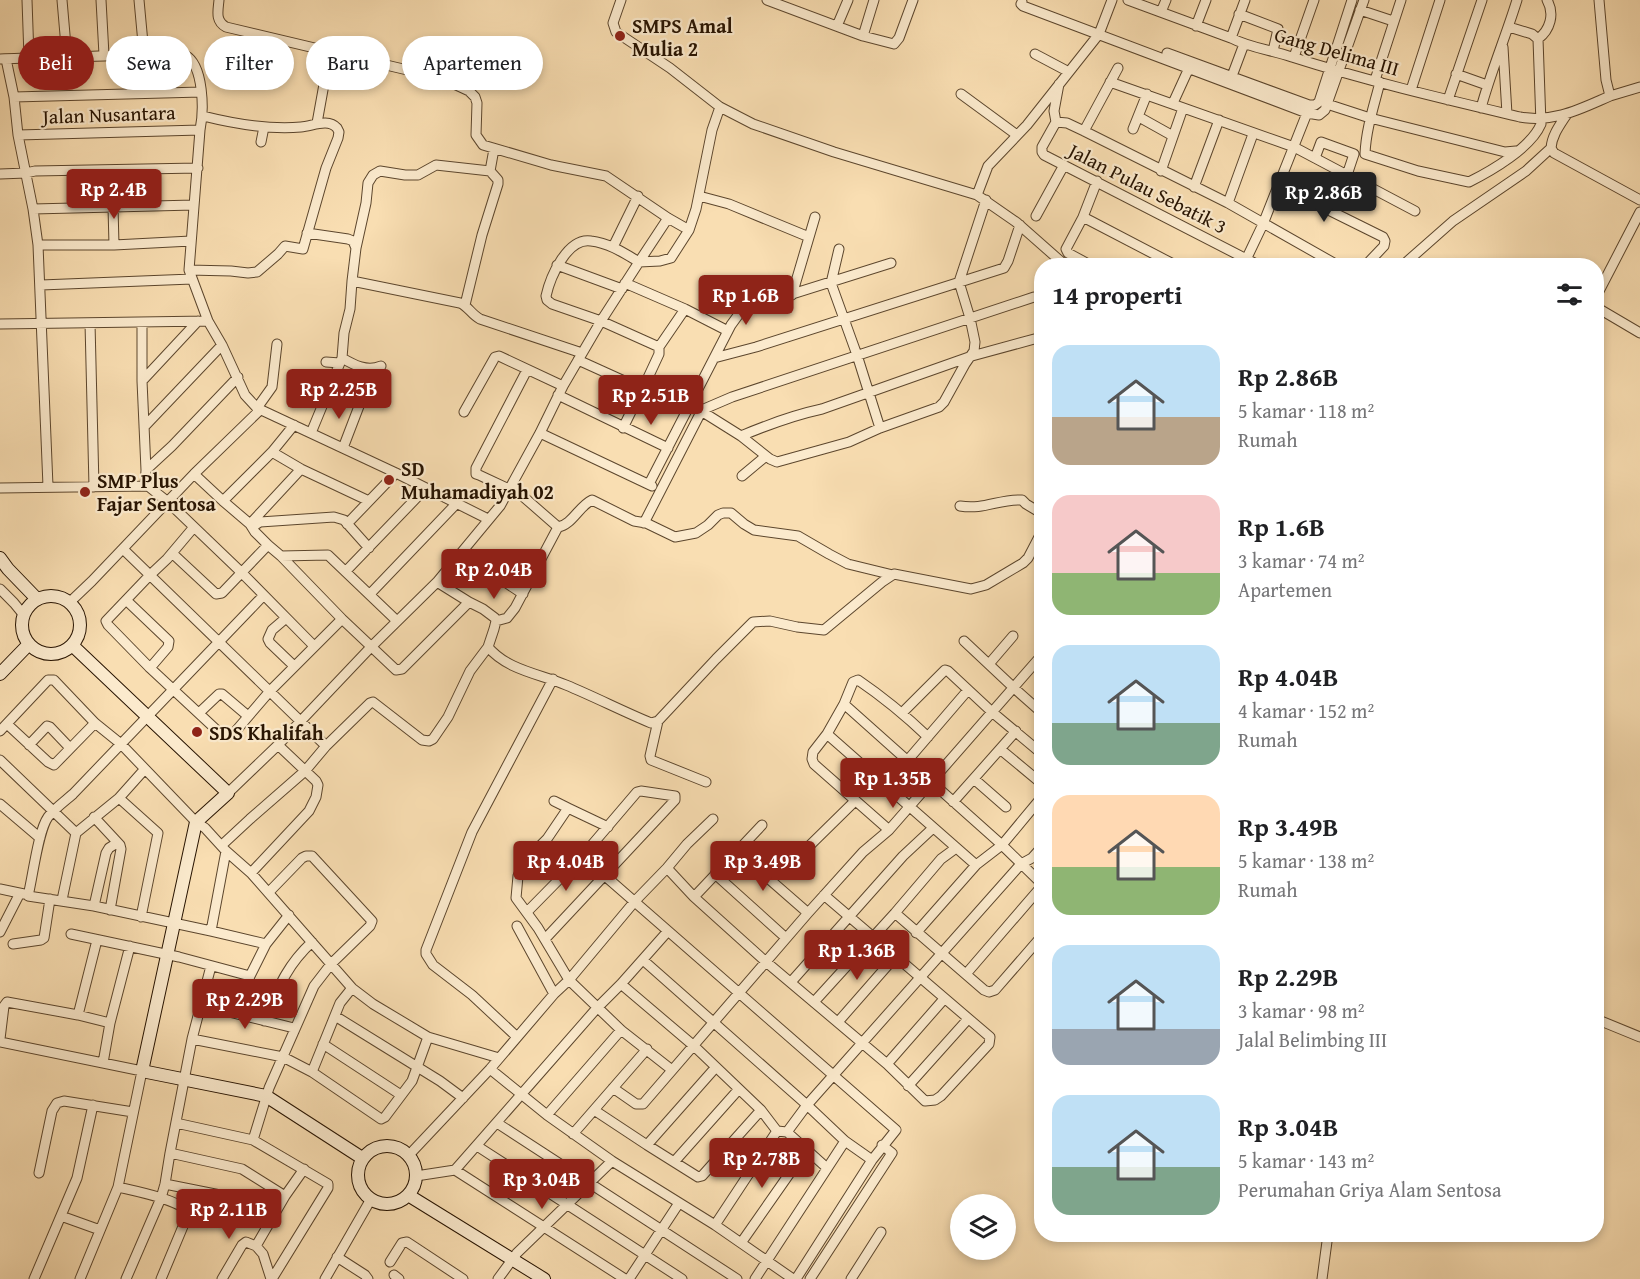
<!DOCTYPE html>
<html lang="id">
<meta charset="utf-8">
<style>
body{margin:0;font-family:"Gentium Book Plus",serif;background:#f6f6f6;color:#202124;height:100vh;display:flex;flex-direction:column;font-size:22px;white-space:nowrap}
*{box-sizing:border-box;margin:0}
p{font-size:20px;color:#757577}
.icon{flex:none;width:33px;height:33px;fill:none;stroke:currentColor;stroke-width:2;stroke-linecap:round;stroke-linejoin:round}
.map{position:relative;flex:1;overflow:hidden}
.details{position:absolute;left:1034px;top:258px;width:570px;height:984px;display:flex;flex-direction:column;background:#fff;border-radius:24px;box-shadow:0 3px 9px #0003}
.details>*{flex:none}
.banner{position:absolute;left:18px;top:36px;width:570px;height:54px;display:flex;gap:12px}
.buttons{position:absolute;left:950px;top:1194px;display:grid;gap:12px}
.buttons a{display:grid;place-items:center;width:66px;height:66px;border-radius:50%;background:#fff;box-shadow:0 3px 9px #0003;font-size:30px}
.price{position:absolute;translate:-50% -51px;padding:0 14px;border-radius:6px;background:#8f2418;color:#fff;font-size:20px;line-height:39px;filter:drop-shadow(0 2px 3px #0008)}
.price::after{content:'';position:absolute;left:50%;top:36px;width:18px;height:14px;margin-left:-9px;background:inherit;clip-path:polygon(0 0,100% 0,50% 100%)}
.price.on{background:#222;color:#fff}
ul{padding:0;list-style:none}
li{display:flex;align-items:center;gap:18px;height:150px;padding:0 18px}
li span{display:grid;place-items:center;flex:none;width:168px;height:120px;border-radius:18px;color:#555}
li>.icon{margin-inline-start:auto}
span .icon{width:72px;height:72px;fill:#fffc;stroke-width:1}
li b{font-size:26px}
h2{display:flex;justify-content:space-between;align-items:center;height:72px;padding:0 18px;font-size:26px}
.tag{padding:0 21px;border-radius:27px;background:#fff;box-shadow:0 3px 9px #0003;font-size:21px;line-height:54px}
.tag.on{background:#8f2418;color:#fff}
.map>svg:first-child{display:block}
</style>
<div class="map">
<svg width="1640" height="1279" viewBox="0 0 1640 1279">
<rect width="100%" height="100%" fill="#f9deb2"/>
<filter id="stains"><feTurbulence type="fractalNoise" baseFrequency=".00333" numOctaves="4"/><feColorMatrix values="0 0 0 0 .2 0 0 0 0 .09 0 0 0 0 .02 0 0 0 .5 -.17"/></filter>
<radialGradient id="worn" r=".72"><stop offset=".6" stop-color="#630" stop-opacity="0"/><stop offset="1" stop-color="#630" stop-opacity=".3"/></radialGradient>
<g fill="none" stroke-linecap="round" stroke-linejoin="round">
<g stroke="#5c462d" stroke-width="11">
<path id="street" d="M 27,0 L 29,57
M 62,0 L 67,58
M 101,0 L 104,55
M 139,0 L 144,54
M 219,0 C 218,11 215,21 226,27 L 441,78 L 469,91 L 475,97 L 477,103 L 476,135 L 483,145 L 551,165 L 606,176 L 668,218 L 689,230
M 621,0 L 613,23 L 616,32 L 670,68 L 720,107 L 753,124 L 834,152 L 977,195 L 1016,222 L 1066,266
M 767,0 L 863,36 L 894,44 L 899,38 L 913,0
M 1128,0 L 1231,38 C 1250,48 1272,50 1292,57 C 1367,81 1444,99 1520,117 C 1554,123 1580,109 1610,96
M 1599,0 L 1606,80 L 1610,96 L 1640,87
M 1022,2 L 1021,4 L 1023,6 L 1307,113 L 1319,115 L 1325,110 L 1327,104 L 1364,0
M 1360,10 L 1393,21
M 1161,12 L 1166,0
M 1239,14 L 1278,29 L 1273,51
M 837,26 L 848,0
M 1196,26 L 1206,0
M 863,36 L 874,0
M 1231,38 L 1245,0
M 1538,39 C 1550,30 1555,14 1547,0
M 1503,47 L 1507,114
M 1167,53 L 1309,105 L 1315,105 L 1319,102 L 1352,0
M 1035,54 L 1069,72
M 1294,57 L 1314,0
M 0,59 C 57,57 114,57 171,52 C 175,52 181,52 185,55 C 204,65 204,111 200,130 L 189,270 L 208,321 L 222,345 L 245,395 L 257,408 L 396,473 L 488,519
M 6,59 L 14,97 L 18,135 L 33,209 L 38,245 L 48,486
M 1456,74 L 1487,85
M 1232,76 L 1244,44
M 1375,80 L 1401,0
M 1110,82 L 1294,147 L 1415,211
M 1380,82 C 1374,106 1366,129 1365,154 L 1418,171 L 1469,182 C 1491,171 1531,148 1541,124 L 1538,39 L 1532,34 L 1509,27
M 1411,90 L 1440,0
M 961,94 L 1017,135
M 14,97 L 201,92
M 1448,100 L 1482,0
M 1173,103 L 1189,68
M 1327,104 L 1370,118 L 1505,152 L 1516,151
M 1481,108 C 1491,71 1506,36 1517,0
M 1567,114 C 1560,125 1552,135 1551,148 L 1554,153 L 1640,200
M 1139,117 L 1173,136
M 1056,122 L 1054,111 L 1059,84
M 317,123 L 330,51
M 1133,129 L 1147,94
M 1084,131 L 1118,68
M 18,135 L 200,130
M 261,142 L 264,127
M 1315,158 L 1321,142 L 1354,154 L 1347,175
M 1161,171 L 1183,108
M 0,174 L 26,173 L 35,171 L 198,168
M 1278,185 L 1383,237 L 1385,241 L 1384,246 L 1365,266
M 1194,187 L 1219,120
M 977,195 L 988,166 L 1027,125 L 1099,34 L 1112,0
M 699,196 L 729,204 L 809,237
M 1228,203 L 1253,134
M 113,207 L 114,245
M 33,209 L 194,205
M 1036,216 L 1064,165
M 1083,217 L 1177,266
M 307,233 L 348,239 L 353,241 L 356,248 L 352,281
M 38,245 L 114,245 L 191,241
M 613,247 L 638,196
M 356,248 L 366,203 L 368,183 L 373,175 L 380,171 L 405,175 L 418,175 L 436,165 L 490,171
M 839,249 L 831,283 L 857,355 L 880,428
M 557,265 L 622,289
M 1092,266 L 1068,253 L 1066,249 L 1083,217 L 1097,181
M 1243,266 L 1263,224 L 1307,113
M 1260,266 L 1044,155 L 1042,152 L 1042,147 L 1056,122 L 1067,123 L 1084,131 L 1228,203 L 1339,266
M 1402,266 L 1453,221 L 1526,171 L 1551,148
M 189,270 L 231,271 L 248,273 L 257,272 L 278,254 L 285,246 L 303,249 L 326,168 L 338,138 L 339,132 L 337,128 C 328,118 313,126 301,127 C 268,130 235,124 203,116
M 625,283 L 685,309 L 728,331
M 41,285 L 192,279
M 792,295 L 815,217
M 1596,297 L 1640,212
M 465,305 L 482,235 L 498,184 L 498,180 L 490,171 L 494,149
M 1596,307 L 1640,333
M 90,323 L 94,487
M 142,323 L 142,381 L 146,470 L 145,486
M 0,324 L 208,321
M 659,347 L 685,309
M 342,358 C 354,365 367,372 381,366
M 714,358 L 756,347 L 1004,268 L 1008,261 L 1020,225
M 578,360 L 642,389 L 646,382 L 658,388
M 326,362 L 340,363
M 142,381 L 198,321
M 646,382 L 659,354 L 659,347 L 601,321 L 552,304 L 547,300 L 546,296 C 550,278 567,237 591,241 C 609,243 624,253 639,262 L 668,218
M 558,395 L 668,448
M 690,404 L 741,436 L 770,459 L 777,462 L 849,442 L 880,428 L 939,407 L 944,402 L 965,364 L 974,351 L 975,342 L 970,318 L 959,282 L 986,200
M 257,408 L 272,387 L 277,344
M 464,412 L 495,357 L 499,356 L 563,386
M 144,427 L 222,345
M 623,428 L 642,389
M 311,433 L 342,358 L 344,333 L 350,309 L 352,281 L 460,303 C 468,306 471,314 480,319 L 582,353
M 540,433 L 652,486
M 741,436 C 767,425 794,415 822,409 L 972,356 L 1038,338
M 343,448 L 361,401
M 272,452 L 301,469 L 369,501
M 146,470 L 172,446 L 238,377
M 194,474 L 223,501 L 250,524 L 255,532 L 268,545 L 281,556 L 342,619 L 396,670 L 402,669 L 469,602 L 437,582
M 742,476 L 766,456
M 649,484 L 731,325 L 739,314 L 751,307 L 891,263
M 511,486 L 558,527
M 0,488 L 148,486 L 168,502 L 241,572 L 314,646
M 509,489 L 479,475 L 476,474 L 476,468 L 527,370
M 223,501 L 272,452 L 294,425
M 960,506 C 984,510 999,499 1022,500 L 1026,504 L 1041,513
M 644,523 L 701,412 L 704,409 L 732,397 L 1034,297
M 250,524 L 301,469
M 347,524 L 396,473
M 194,527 L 167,559 L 149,576 L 106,621 L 108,625 L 150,668 L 222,735 L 225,736 L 234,733 L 270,691 L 342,619
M 252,527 L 260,522 L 334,517 L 344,520 L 369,548
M 123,549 L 326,746
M 172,553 L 216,594 L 222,593 L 268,545
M 281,556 L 328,555 L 397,621
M 459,557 L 505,582 L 523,594
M 346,571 L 426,488
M 0,589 L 14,603 L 23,614
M 370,594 L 457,503
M 263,596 L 73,794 C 65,801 55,808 48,817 C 38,831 33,876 28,896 L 94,906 L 211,931 L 266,944
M 126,600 L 169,641 L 168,647 L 150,668
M 70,602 L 92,581 L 194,474 L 260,410
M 286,618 L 272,630 L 268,639 L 270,643 L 294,666
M 496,621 L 507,618 L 515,608 L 558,527 C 572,525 579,506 592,500 L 634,521 L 646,523 L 675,537 L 696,533 L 708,525 L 718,515 L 723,513 L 731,513 L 744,524 L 754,530 L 798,536 L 829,554 L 848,564 L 893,575
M 964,641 L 1014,688 L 1041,712
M 488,647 C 507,670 540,674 566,685 C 595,697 622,711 651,723 L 658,721 L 716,659 L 753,622 L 770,621 L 797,627 L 824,630 L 882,582 L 894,574 L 971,589 L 986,585 L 1023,563 L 1028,558 L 1041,533
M 989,664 L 1013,636
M 844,704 L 1002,845 L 1041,883
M 199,713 L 219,694 L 222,694 L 248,716
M 902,713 L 945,670 L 948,671 L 992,712 L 1041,753
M 658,721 L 650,756 L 651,760 L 706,782
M 7,724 L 48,762 L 54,765 L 95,723
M 0,731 L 48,680 L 54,680 L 95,723 L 121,744 L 196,822 L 205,828 L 226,851 L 251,873 L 352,988 L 373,1004 L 428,1037 L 499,1058
M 827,734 L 976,865
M 29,745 L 47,726 L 50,727 L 70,748
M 1000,749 L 1041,783
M 0,760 L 76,833
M 907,761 L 968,690
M 974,779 L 1006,807
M 228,793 L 278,745 L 371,647 L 437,582 L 500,506 L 540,433 L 563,386 L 601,321 L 639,262 L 660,261 L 671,258 L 689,230 L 696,209 L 712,130 L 720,107
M 119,798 L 158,833 L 141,917
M 554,801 L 568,808
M 953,802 L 1016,731
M 0,804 L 40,838
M 94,817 L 120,845 L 121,849 L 110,910
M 608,827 L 568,808 L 547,839 L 524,862 L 518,876 L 516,898 L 538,928 L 569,980 L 621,1030 L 672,1070
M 889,830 L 814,764 L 812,759 L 813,752 L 827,734 L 844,704 L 853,682 L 858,680 C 883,697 906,716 928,737
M 222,845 L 250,819 L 305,771 L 326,746 L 370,703 L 373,702 L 422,740 L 429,741 L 433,739 L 448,717 L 470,671 L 488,647 L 494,629 L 496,621 L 495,618 L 483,609 L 469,602
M 737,851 L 808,913
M 585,853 L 604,875 L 896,1130 L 872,1160 L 796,1279
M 667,868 L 694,897 L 765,961 L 887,1064 L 925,1101 L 935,1100 L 941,1096 L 989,1044 L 990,1037 L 824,895
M 758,869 L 798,857 L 855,801
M 251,873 L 309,811 L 316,797 L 318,785 L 316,781 L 278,745
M 715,874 L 786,938
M 0,889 L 24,894
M 694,897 L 762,825
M 62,900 L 76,833 L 119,798 L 144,770
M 94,906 L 106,853 L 109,848 L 117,843
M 527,912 L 585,853 L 637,792 L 641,791 L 675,796 L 675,800 L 545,939
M 895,913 L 984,990 L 989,992 L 995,990 L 1041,937
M 517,926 L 554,994
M 211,931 L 226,851
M 0,932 L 20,893
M 916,933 L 976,865 L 1002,845 L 1041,798
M 71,934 L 179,957 L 250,976
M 13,944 L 41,940 L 44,938 L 50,899
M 643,960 L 807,1105 L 845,1141 L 872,1160
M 966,974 L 1041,887
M 791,982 L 903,856 L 933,828
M 621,984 L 694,1046 L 761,1110 L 777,1131 L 787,1132 L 827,1168
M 814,1002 L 895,913 L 941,859 L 956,848
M 201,1005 L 294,1028
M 235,1013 L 250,976 L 266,944 L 289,915
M 78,1015 L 97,940
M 335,1016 L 440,1081 L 463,1098
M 1596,1019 L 1640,1037
M 264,1021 C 278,989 286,966 312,942
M 838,1022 L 895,957
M 516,1036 L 472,995 L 433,965 L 426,954 L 426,950 L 472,832 L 553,679
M 0,1039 L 4,1006 L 7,1002 L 78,1015 L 110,1023
M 192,1039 L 283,1057 L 312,1072 L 381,1119 L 385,1117 L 412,1081 L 428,1037
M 0,1042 L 142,1071 L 118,1187 L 80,1279
M 323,1044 L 401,1095
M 103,1063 L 110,1023 L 130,946
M 887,1064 L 944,999
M 490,1069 L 547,1115 L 612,1161 L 715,1225 L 793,1279
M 312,1072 L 340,1003 L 352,988
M 908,1086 L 968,1019
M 613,1088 L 636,1104 L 643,1104 L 808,913 L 863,852 L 889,830 L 1041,656
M 594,1110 L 647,1145 L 698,1177 L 702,1176 L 761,1110
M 547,1115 L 621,1030
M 176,1123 L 253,1140 L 328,1184 L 328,1188 L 272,1279
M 497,1123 L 737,1279
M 787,1132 L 807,1105 L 1021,864 L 1032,858 L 1041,848
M 573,1134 L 647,1049
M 253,1140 L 269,1088 L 314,986 L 331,964 L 370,926 L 372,921 L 312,856 L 306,856 L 302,858 L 269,892
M 647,1145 L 716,1067
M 477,1146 L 682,1279
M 170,1153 L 242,1169 L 285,1196
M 409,1155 L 490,1069 L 554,994 L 569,980 L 635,901 L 667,868 L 687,844 L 713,819
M 674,1162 L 739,1089
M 455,1170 L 625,1279
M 39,1173 L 52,1111 L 57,1103 L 64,1101 L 133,1112
M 416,1176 L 455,1170 L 597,1008 L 621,984 L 668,931
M 165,1184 L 225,1196 L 270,1221
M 118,1187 C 135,1191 177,1199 189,1212 L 161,1279
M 61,1216 L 100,1230
M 715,1225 L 777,1131
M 741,1243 L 806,1150
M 337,1257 L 365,1275 L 368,1279
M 390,1262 L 402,1243 L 407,1242 L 463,1279
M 394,1275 L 399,1279
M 34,1279 L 77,1178 L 93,1105
M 126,1279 L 161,1198 L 165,1184 L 170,1153 L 192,1039 L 211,966
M 222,1279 L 242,1245 L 246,1242 L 256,1246
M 271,1279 L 263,1254 L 256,1246 L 285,1196 L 304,1169
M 325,1279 L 371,1199
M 498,1279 L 517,1253 L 612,1161
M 629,1279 L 679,1203
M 755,1279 L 845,1141
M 810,1279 L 892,1153 L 882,1145
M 851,1279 L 881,1232
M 1322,1279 L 1328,1234"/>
</g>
<g stroke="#271301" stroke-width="14">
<path id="secondary" d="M 0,558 L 8,569 L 37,599
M22 625a29 29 0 1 1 58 0a29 29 0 1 1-58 0Z
M 72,645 L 228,793 L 196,822 L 142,1071 L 266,1096 L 362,1158
M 0,674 L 29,644
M358 1175a29 29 0 1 1 58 0a29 29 0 1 1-58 0Z
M 408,1195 L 544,1279"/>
</g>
<use href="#street" stroke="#fbeacd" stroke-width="9"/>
<use href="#secondary" stroke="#fbeacd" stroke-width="12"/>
</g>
<g fill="#8f2418" stroke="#fbeacd" stroke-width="2">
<circle cx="620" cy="36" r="6"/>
<circle cx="389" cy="480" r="6"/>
<circle cx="85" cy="492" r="6"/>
<circle cx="197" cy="732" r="6"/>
</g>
<g text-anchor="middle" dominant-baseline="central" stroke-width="4.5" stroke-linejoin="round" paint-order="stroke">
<g font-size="20" font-weight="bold" fill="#271301" stroke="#fbeacd" text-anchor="start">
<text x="632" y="25">SMPS Amal<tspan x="632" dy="23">Mulia 2</tspan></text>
<text x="401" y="468">SD<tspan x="401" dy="23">Muhamadiyah 02</tspan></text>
<text x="97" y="480">SMP Plus<tspan x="97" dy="23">Fajar Sentosa</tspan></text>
<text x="209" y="732">SDS Khalifah</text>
</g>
<g font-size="20" fill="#271301" stroke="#fbeacd">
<text transform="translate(1337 51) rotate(16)">Gang Delima III</text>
<text transform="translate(109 114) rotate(-2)">Jalan Nusantara</text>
<text transform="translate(1148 188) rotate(27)">Jalan Pulau Sebatik 3</text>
</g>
</g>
<rect width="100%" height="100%" filter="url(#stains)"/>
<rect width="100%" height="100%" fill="url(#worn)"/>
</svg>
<div class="buttons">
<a><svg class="icon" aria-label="layers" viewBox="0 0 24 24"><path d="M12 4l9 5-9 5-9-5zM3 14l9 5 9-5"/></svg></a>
</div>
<b class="price" style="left:114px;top:220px">Rp 2.4B</b>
<b class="price on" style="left:1324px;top:223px">Rp 2.86B</b>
<b class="price" style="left:746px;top:326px">Rp 1.6B</b>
<b class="price" style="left:339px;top:420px">Rp 2.25B</b>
<b class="price" style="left:651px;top:426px">Rp 2.51B</b>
<b class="price" style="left:494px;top:600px">Rp 2.04B</b>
<b class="price" style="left:893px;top:809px">Rp 1.35B</b>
<b class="price" style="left:566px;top:892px">Rp 4.04B</b>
<b class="price" style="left:763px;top:892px">Rp 3.49B</b>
<b class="price" style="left:857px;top:981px">Rp 1.36B</b>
<b class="price" style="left:245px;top:1030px">Rp 2.29B</b>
<b class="price" style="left:762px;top:1189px">Rp 2.78B</b>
<b class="price" style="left:542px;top:1210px">Rp 3.04B</b>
<b class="price" style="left:229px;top:1240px">Rp 2.11B</b>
<div class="banner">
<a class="tag on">Beli</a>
<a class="tag">Sewa</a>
<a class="tag">Filter</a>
<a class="tag">Baru</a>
<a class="tag">Apartemen</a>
</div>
<section class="details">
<h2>14 properti<svg class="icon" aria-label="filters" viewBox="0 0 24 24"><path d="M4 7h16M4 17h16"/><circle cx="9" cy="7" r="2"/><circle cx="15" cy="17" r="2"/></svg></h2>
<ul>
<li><span style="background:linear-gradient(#bfe0f5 60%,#b9a48a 0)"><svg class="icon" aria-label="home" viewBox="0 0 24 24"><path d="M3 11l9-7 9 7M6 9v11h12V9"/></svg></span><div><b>Rp 2.86B</b><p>5 kamar · 118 m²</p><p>Rumah</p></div></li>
<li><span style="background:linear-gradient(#f6c9c9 65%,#8fb573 0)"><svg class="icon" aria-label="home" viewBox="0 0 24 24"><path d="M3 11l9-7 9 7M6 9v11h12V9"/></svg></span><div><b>Rp 1.6B</b><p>3 kamar · 74 m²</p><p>Apartemen</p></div></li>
<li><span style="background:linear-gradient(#bfe0f5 65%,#7fa58c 0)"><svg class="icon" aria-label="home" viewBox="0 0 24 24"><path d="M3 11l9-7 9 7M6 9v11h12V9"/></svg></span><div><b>Rp 4.04B</b><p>4 kamar · 152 m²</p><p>Rumah</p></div></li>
<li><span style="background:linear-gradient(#ffd9b3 60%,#8fb573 0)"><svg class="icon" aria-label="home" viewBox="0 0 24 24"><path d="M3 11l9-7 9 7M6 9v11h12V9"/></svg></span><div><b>Rp 3.49B</b><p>5 kamar · 138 m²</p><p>Rumah</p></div></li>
<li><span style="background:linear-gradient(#bfe0f5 70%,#9aa5b1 0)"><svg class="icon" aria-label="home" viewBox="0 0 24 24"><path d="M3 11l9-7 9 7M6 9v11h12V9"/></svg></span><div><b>Rp 2.29B</b><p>3 kamar · 98 m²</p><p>Jalal Belimbing III</p></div></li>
<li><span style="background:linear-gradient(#bfe0f5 60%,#7fa58c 0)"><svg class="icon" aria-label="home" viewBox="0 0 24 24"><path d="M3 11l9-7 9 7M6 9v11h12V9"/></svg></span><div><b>Rp 3.04B</b><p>5 kamar · 143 m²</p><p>Perumahan Griya Alam Sentosa</p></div></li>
</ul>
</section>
</div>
